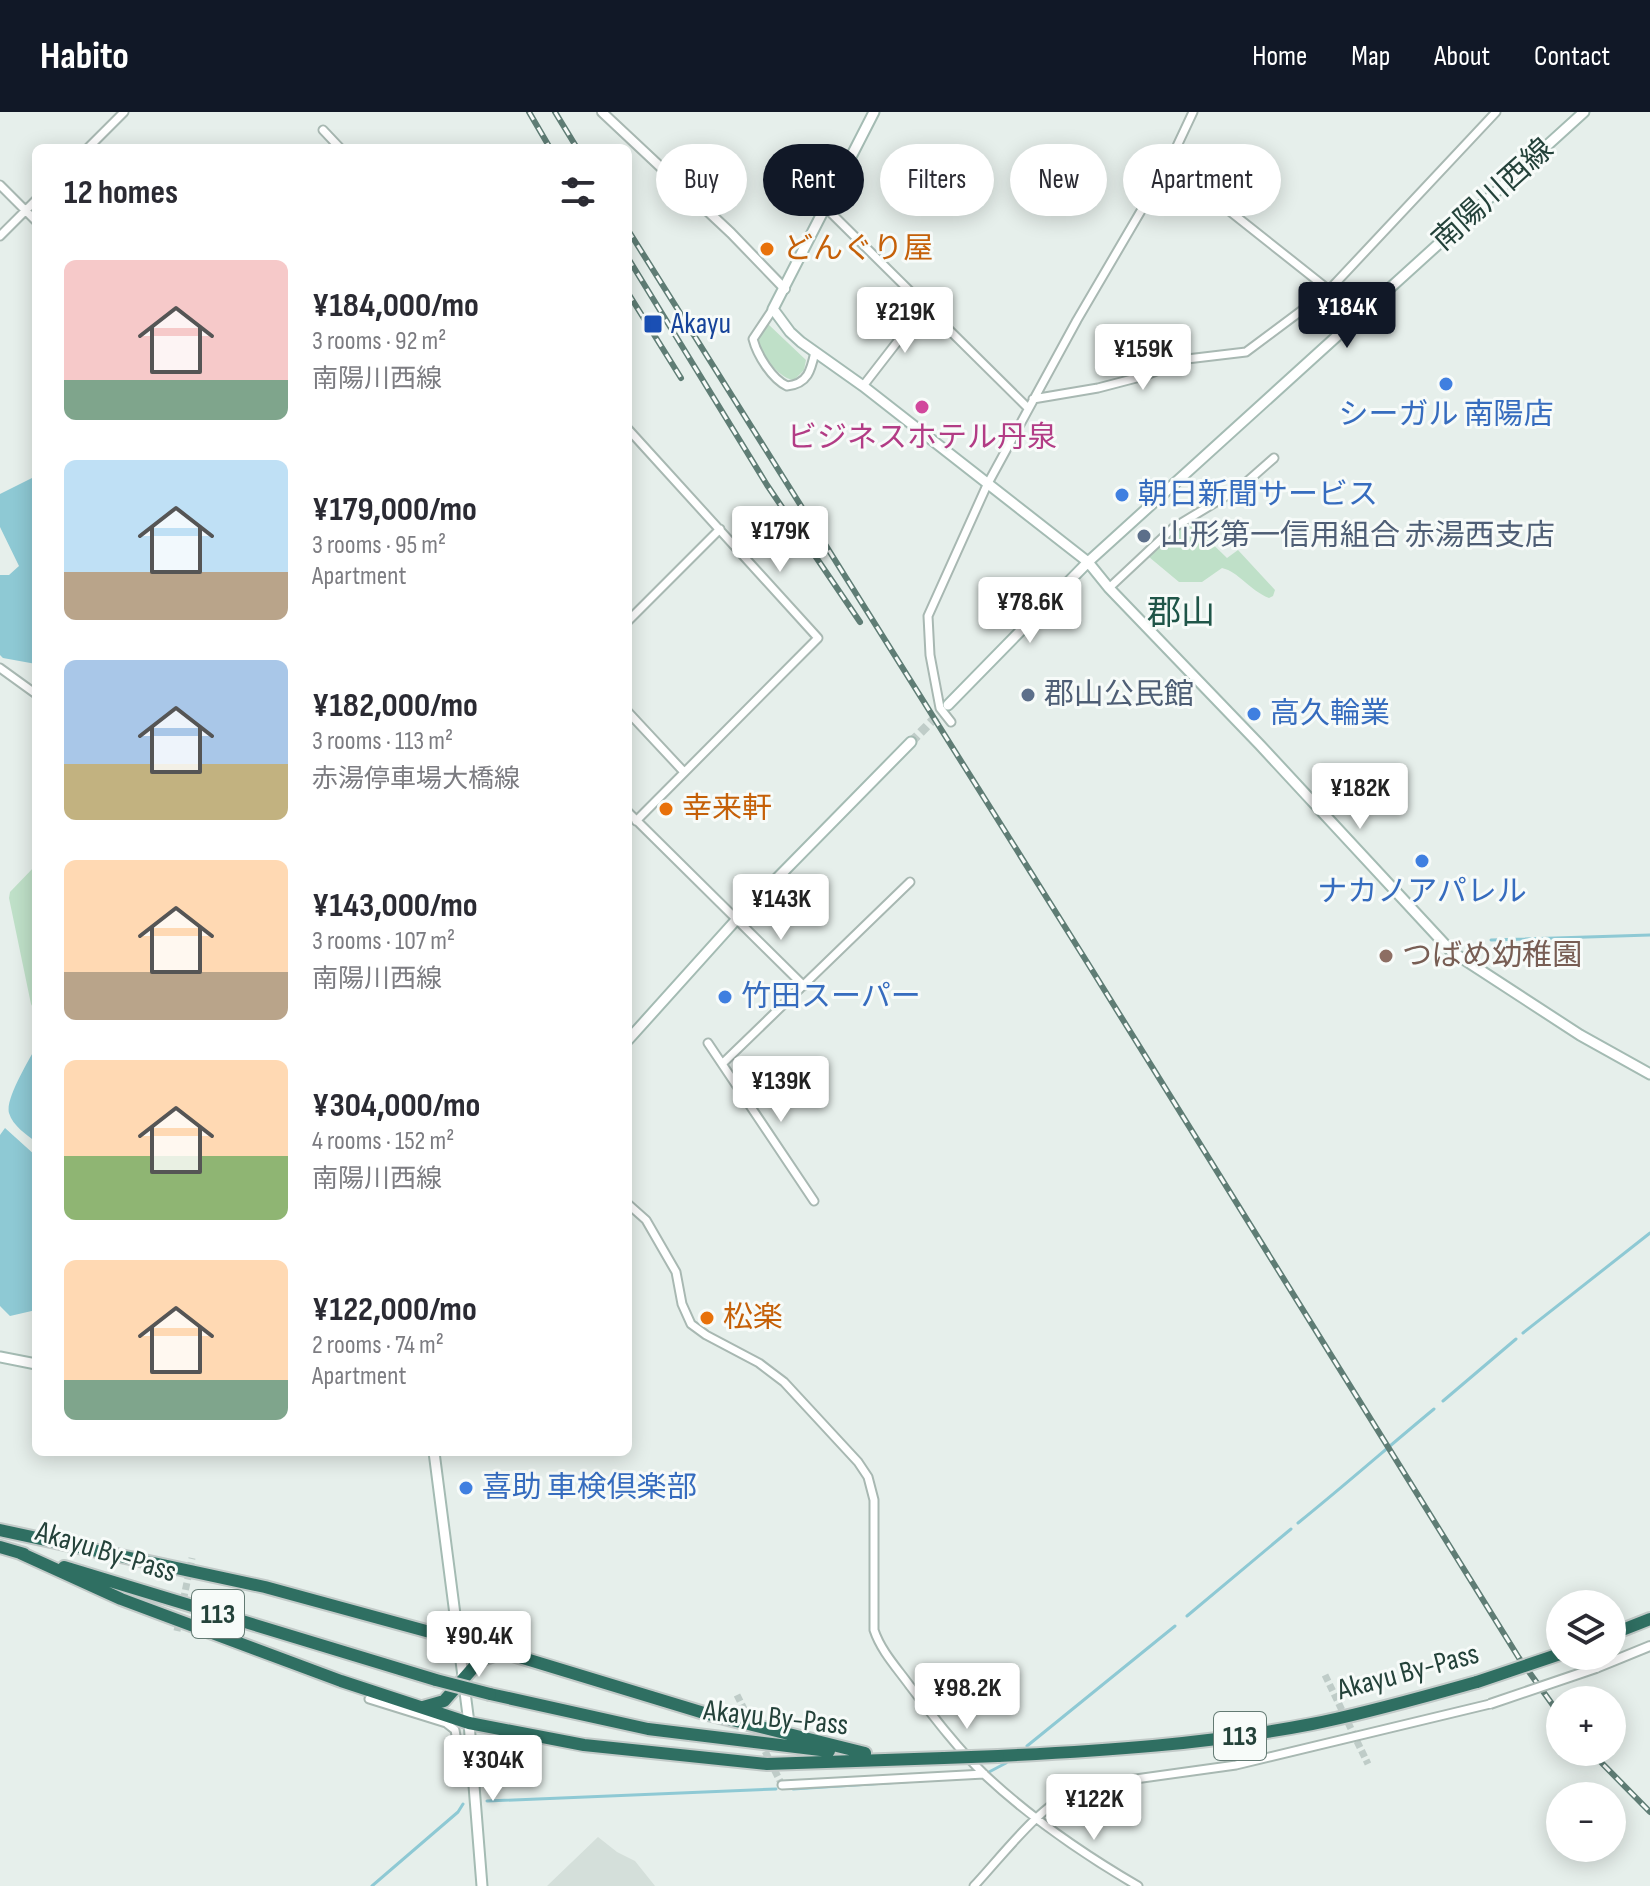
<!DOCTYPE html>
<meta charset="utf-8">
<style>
body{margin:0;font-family:"Sofia Sans Condensed","Noto Sans JP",sans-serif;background:#f7f7f7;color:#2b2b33;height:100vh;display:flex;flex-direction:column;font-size:30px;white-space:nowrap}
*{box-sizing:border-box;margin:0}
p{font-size:26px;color:#7c7c81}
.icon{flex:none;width:44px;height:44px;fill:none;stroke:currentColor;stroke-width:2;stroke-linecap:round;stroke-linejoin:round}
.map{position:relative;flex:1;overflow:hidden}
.sheet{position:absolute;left:32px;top:32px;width:600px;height:1312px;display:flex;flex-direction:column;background:#fff;border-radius:12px;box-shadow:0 4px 20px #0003}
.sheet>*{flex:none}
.guide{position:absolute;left:656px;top:32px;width:760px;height:72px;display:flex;gap:16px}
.fabs{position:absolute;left:1546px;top:1478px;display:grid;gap:16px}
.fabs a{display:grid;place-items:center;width:80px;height:80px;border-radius:50%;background:#fff;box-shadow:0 4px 20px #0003;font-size:40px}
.price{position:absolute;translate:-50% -68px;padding:0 18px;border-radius:8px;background:#fff;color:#222;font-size:26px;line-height:52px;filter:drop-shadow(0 2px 4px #0008)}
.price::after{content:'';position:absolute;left:50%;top:48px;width:24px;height:18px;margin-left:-12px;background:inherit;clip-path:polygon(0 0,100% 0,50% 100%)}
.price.active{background:#111827;color:#fff}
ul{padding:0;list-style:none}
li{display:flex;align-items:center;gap:24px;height:200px;padding:0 32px}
li span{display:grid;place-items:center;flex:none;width:224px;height:160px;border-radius:12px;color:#555}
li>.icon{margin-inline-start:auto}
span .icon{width:96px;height:96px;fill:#fffc;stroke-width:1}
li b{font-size:34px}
h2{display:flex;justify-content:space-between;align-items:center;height:96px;padding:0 32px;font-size:34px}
.tag{padding:0 28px;border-radius:36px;background:#fff;box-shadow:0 4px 20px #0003;font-size:28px;line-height:72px}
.tag.active{background:#111827;color:#fff}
header{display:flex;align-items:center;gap:48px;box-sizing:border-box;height:112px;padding:0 40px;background:#111827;color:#fff}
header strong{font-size:38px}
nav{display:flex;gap:44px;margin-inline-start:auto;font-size:28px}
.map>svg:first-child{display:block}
</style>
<header>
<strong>Habito</strong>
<nav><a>Home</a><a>Map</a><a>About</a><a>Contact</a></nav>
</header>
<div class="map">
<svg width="1650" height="1774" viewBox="0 0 1650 1774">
<rect width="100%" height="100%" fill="#e6efeb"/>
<path fill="#d4dfda" d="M 598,1725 L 617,1740 L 635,1749 L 655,1774 L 547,1774 Z"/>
<path fill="#bfe0c8" d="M 768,212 L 806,248 L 804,258 L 794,268 C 780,267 761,243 759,229 C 758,222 763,217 768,212 Z
M 1192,412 L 1227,446 L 1238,438 L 1275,478 L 1273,484 L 1269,486 C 1249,478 1239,460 1222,456 L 1202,470 L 1179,470 L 1149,445 L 1177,418 Z
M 36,753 L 36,901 L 31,892 L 9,786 L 10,780 Z"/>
<path fill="#8ec9d4" d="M 36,364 L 36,552 L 3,546 L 0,543 L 0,463 L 9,463 L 19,454 L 0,415 L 0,382 Z
M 36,935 L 36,1030 C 26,1022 13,1014 9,1001 C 5,987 29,948 36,935 Z
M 5,1016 L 36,1044 L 36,1198 L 10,1204 L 0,1194 L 0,1023 Z"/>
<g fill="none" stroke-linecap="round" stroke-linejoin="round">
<path stroke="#8ec9d4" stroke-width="3" d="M 1491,828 L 1650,823
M 1523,1221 L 1650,1121
M 1443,1289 L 1516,1227
M 1298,1411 C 1344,1374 1388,1335 1434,1297
M 1187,1504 L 1291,1417
M 1027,1634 L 1175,1514
M 989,1660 L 1006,1651
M 793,1677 L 979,1665
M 487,1689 L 776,1677
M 372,1774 L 458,1700 L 463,1692"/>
<path stroke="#bfccc8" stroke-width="7" stroke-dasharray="7 3.5" stroke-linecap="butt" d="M 177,1519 L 192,1446
M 1325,1563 L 1368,1652
M 737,1583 L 782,1673"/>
<path stroke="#bfccc8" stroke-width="9" stroke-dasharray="9 4.5" stroke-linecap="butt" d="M 911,630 L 948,593"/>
<g stroke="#a8b8b2" stroke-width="11">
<path id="minor" d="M 323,18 L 340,36
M 88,36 L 124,0
M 1169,51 L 1329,178
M 0,73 L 36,109
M 1203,80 L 1245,44
M 826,96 L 1028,296
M 0,124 L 36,88
M 773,197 L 753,227 C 757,243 772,267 787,274 C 808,272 811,258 815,240
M 863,274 L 925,194
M 1033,287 L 1098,276 L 1144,264 L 1187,247 L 1246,240 L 1329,178 L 1496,0
M 628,317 L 818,526 L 636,709
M 1109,476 L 1173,416 L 1241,375 L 1274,346
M 628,509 L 720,417
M 0,556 L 36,582
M 628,600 L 684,660
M 951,610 L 940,596 L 930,543 L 928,504 L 987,373 L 1077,208 L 1169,51 L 1193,0
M 628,700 L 804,874
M 708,931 L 814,1089
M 723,951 L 910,770
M 628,1092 L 646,1108 L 676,1160 L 682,1192 L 691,1212 L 706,1223 L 759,1251 L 784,1270 L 858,1350 L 868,1365 L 874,1388 L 874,1518 C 881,1539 897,1556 910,1574 C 933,1604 958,1637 985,1663 C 1031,1706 1083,1742 1138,1774
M 369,1587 L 446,1611 L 455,1618 L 462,1657 L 473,1665
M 782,1673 L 984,1662
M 974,1774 C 1005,1741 1042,1689 1085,1674 L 1236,1653 L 1490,1592"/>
</g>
<g stroke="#a8b8b2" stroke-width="12">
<path id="tertiary" d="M 602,0 L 731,121 L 785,177
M 1596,1556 L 1650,1534"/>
</g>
<g stroke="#a4bbb3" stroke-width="13">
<path id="secondary" d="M 874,0 L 773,197 L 790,220 L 801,230 L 863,274 L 1088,450 L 1109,476 L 1260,633 L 1451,839 L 1580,923 L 1650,962
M 948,593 L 1088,450 L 1584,0
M 628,928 L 736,808 L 911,630
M 0,1245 L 36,1252
M 434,1340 L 469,1611 L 482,1774"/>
</g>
<g stroke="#c2cac8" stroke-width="16">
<path id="motorway" d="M 0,1418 L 265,1475 L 503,1540 L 704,1601 L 865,1641
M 0,1435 L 24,1442
M 20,1441 L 121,1487 L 341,1569 L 469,1611 L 584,1633 L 767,1652 L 944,1646
M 64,1455 L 436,1568
M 1612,1522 L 1650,1507
M 490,1582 L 648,1617 L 829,1639
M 423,1595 L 444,1589 L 480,1548 L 500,1541
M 998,1644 C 1103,1639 1209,1632 1312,1612 C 1368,1601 1422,1585 1477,1570"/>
</g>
<use href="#minor" stroke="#fff" stroke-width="7"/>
<use href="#tertiary" stroke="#fff" stroke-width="8"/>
<use href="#secondary" stroke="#fff" stroke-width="9"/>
<use href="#motorway" stroke="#2f6f62" stroke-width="12"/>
<g stroke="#5f7d75" stroke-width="6">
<path id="rail" d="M 529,0 L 550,36
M 555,0 L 577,36
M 628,118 L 1087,850 L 1519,1546 L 1560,1603
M 628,146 L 767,373 L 860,510
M 628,181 L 681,266
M 1591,1640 L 1650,1700"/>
</g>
<use href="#rail" stroke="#f7fbf9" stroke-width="3" stroke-dasharray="9" stroke-linecap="butt"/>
<g stroke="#a8b8b2" stroke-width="12" stroke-linecap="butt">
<path id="tertiary-bridge" d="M 1490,1592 L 1596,1556"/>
</g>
<g stroke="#c2cac8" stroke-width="16" stroke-linecap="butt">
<path id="motorway-bridge" d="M 436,1568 L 490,1582
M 1477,1570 L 1560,1542
M 944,1646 L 998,1644"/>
</g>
<use href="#tertiary-bridge" stroke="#fff" stroke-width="8"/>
<use href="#motorway-bridge" stroke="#2f6f62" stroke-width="12"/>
</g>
<g fill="#e8710a" stroke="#f7fbf9" stroke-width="3">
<circle cx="767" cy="137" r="8"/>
<circle cx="666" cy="697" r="8"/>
<circle cx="707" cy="1206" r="8"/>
</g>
<rect fill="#1a4fb4" stroke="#f7fbf9" stroke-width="3" x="643" y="202" width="20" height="20" rx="4"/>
<g fill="#3f7fe0" stroke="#f7fbf9" stroke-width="3">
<circle cx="1446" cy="272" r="8"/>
<circle cx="1122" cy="383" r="8"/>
<circle cx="1254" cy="602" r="8"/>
<circle cx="1422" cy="749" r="8"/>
<circle cx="725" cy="885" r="8"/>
<circle cx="466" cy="1376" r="8"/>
</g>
<circle fill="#d1479c" stroke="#f7fbf9" stroke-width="3" cx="922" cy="295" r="8"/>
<g fill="#5c6f8a" stroke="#f7fbf9" stroke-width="3">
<circle cx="1144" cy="424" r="8"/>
<circle cx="1028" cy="583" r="8"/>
</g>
<circle fill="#8d6e63" stroke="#f7fbf9" stroke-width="3" cx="1386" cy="844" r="8"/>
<g text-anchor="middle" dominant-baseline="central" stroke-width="6" stroke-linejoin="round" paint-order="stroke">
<g fill="#f7fbf9" stroke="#637a73" stroke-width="2">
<rect x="192" y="1478" width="52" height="48" rx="6"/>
<rect x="1214" y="1600" width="52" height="48" rx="6"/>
</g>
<g font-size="28" font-weight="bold" fill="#24423a">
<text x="218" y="1502">113</text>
<text x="1240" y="1624">113</text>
</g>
<g font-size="30" fill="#24423a" stroke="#f7fbf9">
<text transform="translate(1493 83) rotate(-42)">南陽川西線</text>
<text transform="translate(106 1440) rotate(17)">Akayu By-Pass</text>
<text transform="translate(1408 1560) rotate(-15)">Akayu By-Pass</text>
<text transform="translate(776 1606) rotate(6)">Akayu By-Pass</text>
</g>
<g font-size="30" fill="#c56008" stroke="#f7fbf9" text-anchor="start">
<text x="783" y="137">どんぐり屋</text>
<text x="682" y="697">幸来軒</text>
<text x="723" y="1206">松楽</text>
</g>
<g font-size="30" fill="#164399" stroke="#f7fbf9" text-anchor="start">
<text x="671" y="212">Akayu</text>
</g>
<g font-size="30" fill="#366cbe" stroke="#f7fbf9" text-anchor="start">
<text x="1446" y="303" text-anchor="middle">シーガル 南陽店</text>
<text x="1138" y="383">朝日新聞サービス</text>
<text x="1270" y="602">高久輪業</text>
<text x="1422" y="780" text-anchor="middle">ナカノアパレル</text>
<text x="741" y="885">竹田スーパー</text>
<text x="482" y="1376">喜助 車検倶楽部</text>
</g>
<g font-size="30" fill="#b23c85" stroke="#f7fbf9">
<text x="922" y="326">ビジネスホテル丹泉</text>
</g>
<g font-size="30" fill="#4e5e75" stroke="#f7fbf9" text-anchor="start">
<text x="1160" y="424">山形第一信用組合 赤湯西支店</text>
<text x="1044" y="583">郡山公民館</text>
</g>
<g font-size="30" fill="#785e54" stroke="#f7fbf9" text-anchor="start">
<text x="1402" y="844">つばめ幼稚園</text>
</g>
<g font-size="34" fill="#1f5548" stroke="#f7fbf9">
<text x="1181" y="501">郡山</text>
</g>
</g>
</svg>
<div class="fabs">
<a><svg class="icon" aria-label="layers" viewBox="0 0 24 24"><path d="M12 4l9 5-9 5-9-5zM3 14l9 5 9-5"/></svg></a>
<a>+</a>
<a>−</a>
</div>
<b class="price active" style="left:1347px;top:238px">¥184K</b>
<b class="price" style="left:905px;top:243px">¥219K</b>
<b class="price" style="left:1143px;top:280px">¥159K</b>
<b class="price" style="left:780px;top:462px">¥179K</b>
<b class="price" style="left:1030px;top:533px">¥78.6K</b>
<b class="price" style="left:1360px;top:719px">¥182K</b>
<b class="price" style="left:781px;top:830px">¥143K</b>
<b class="price" style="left:781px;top:1012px">¥139K</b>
<b class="price" style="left:479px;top:1567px">¥90.4K</b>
<b class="price" style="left:967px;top:1619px">¥98.2K</b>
<b class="price" style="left:493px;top:1691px">¥304K</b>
<b class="price" style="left:1094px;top:1730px">¥122K</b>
<div class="guide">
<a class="tag">Buy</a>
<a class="tag active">Rent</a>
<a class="tag">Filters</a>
<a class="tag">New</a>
<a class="tag">Apartment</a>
</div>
<section class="sheet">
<h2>12 homes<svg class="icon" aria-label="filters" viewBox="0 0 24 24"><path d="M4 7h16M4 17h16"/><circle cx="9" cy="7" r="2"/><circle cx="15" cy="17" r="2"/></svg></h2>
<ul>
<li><span style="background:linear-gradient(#f6c9c9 75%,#7fa58c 0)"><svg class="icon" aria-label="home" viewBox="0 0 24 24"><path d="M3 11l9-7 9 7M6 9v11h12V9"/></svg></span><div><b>¥184,000/mo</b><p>3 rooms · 92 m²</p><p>南陽川西線</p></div></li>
<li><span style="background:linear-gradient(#bfe0f5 70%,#b9a48a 0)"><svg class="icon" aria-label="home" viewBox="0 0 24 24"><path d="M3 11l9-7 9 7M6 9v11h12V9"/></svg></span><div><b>¥179,000/mo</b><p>3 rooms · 95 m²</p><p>Apartment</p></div></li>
<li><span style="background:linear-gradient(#a9c7e8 65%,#c2b280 0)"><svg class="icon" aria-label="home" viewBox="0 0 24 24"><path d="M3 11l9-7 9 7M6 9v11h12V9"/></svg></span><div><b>¥182,000/mo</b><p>3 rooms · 113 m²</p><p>赤湯停車場大橋線</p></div></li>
<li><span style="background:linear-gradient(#ffd9b3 70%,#b9a48a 0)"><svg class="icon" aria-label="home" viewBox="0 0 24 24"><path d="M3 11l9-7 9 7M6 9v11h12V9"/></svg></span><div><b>¥143,000/mo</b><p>3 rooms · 107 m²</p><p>南陽川西線</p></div></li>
<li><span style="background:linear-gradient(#ffd9b3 60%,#8fb573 0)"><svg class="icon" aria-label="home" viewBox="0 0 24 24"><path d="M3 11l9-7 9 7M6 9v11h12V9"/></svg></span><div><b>¥304,000/mo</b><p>4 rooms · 152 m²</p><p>南陽川西線</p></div></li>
<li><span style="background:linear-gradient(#ffd9b3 75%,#7fa58c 0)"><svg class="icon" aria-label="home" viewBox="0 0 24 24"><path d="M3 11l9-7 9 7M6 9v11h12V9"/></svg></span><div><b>¥122,000/mo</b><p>2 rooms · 74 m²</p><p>Apartment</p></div></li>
</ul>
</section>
</div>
